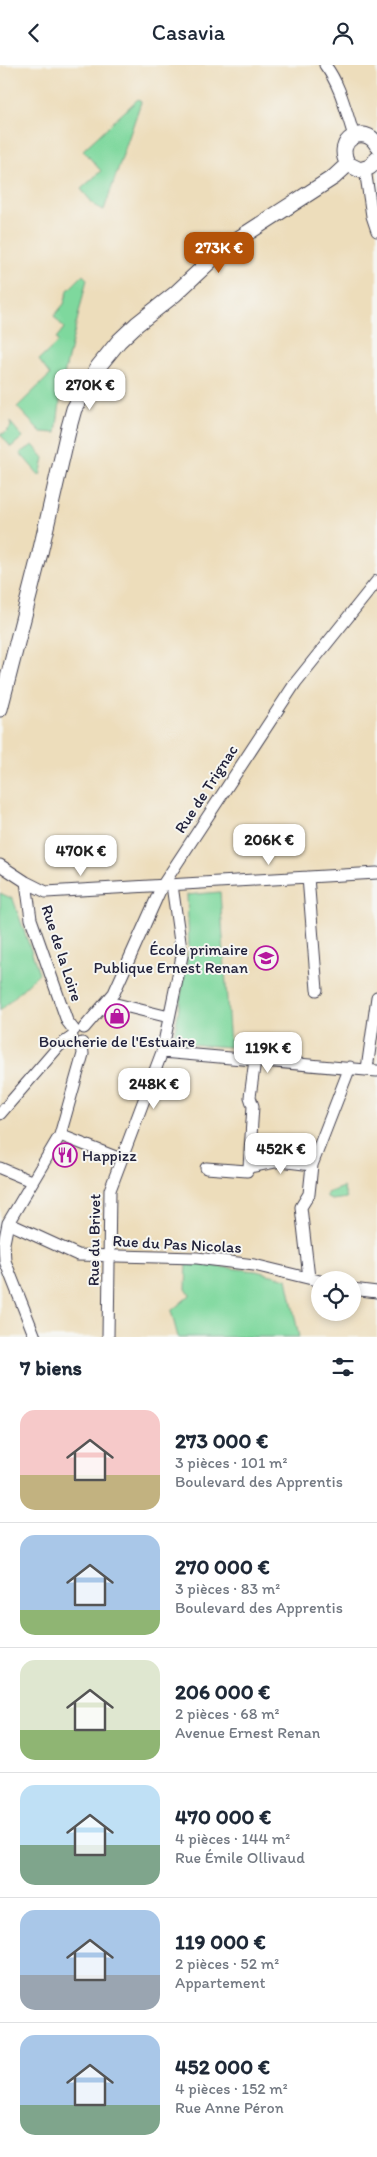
<!DOCTYPE html>
<html lang="fr">
<meta charset="utf-8">
<style>
body{margin:0;font-family:Itim,sans-serif;background:#f6f6f7;color:#1f2937;height:100vh;display:flex;flex-direction:column;font-size:19px;white-space:nowrap}
*{box-sizing:border-box;margin:0}
p{font-size:16px;color:#747a83}
.icon{flex:none;width:28px;height:28px;fill:none;stroke:currentColor;stroke-width:2;stroke-linecap:round;stroke-linejoin:round}
.map{position:relative;height:1272px;overflow:hidden}
.panel{display:flex;flex-direction:column;background:#fff;flex:1}
.panel>*{flex:none}
.controls{position:absolute;left:311px;top:1206px;display:grid;gap:10px}
.controls a{display:grid;place-items:center;width:50px;height:50px;border-radius:50%;background:#fff;box-shadow:0 2px 8px #0003;font-size:25px}
.price{position:absolute;translate:-50% -42px;padding:0 11px;border-radius:10px;background:#fff;color:#222;font-size:16px;line-height:32px;filter:drop-shadow(0 1px 2px #0008)}
.price::after{content:'';position:absolute;left:50%;top:30px;width:15px;height:11px;margin-left:-8px;background:inherit;clip-path:polygon(0 0,100% 0,50% 100%)}
.price.active{background:#b45309;color:#fff}
ul{padding:0;list-style:none}
li{display:flex;align-items:center;gap:15px;height:125px;padding:0 20px}
li+li{border-top:1px solid #e0e1e3}
li span{display:grid;place-items:center;flex:none;width:140px;height:100px;border-radius:15px;color:#555}
li>.icon{margin-inline-start:auto}
span .icon{width:60px;height:60px;fill:#fffc;stroke-width:1}
li b{font-size:21px}
h2{display:flex;justify-content:space-between;align-items:center;height:60px;padding:0 20px;font-size:21px}
header{display:flex;justify-content:space-between;align-items:center;height:65px;padding:0 20px;background:#fff;font-size:22px;font-weight:600}
.map>svg:first-child{display:block}
</style>
<header><svg class="icon" aria-label="back" viewBox="0 0 24 24"><path d="M15 5l-7 7 7 7"/></svg>Casavia<svg class="icon" aria-label="person" viewBox="0 0 24 24"><circle cx="12" cy="8" r="4"/><path d="M4 21q1-7 8-7t8 7"/></svg></header>
<div class="map">
<svg width="377" height="1272" viewBox="0 0 377 1272">
<rect width="100%" height="100%" fill="#f6f6f2"/>
<filter id="ink" filterUnits="userSpaceOnUse"><feTurbulence type="fractalNoise" baseFrequency=".02" numOctaves="2"/><feDisplacementMap in="SourceGraphic" scale="10" xChannelSelector="R" yChannelSelector="G"/><feConvolveMatrix kernelMatrix="1 2 1 2 8 2 1 2 1" color-interpolation-filters="sRGB"/></filter>
<filter id="wash" filterUnits="userSpaceOnUse"><feTurbulence type="fractalNoise" baseFrequency=".0096" numOctaves="4" result="noise"/><feDisplacementMap in="SourceGraphic" scale="20" xChannelSelector="R" yChannelSelector="G"/><feGaussianBlur stdDeviation="1.12" result="paint"/><feColorMatrix in="noise" values="0 0 0 0 0 0 0 0 0 0 0 0 0 0 0 0 0 1.4 0 .05"/><feComposite in="paint" operator="in"/></filter>
<g filter="url(#wash)">
<rect width="100%" height="100%" fill="#edddbb"/>
<path fill="#7ed89d" stroke="#507d6c" d="M 138,34 L 141,37 L 104,145 L 95,141 L 81,124 L 101,106 L 83,85 Z
M 83,210 L 87,214 L 63,314 L 56,368 L 41,367 L 17,342 L 50,310 L 39,295 L 58,277 L 56,273 L 64,263 L 54,251 L 64,239 L 68,225 Z
M 10,357 L 23,372 L 11,382 L 0,369 L 5,368 L 11,362 Z
M 33,380 L 44,393 L 40,411 L 20,388 Z
M 220,827 L 230,982 L 173,978 L 189,883 L 187,830 Z
M 0,828 L 13,834 L 39,908 L 0,946 Z
M 343,1122 L 347,1133 L 332,1135 L 327,1133 L 327,1128 Z
M 187,1198 L 256,1206 L 287,1214 L 299,1272 L 178,1272 L 171,1246 L 190,1230 L 186,1224 Z"/>
</g>
<g filter="url(#ink)">
<g fill="none" stroke-linecap="round" stroke-linejoin="round">
<g stroke="#403e4e" stroke-width="13">
<path id="minor" d="M 325,0 C 341,21 346,47 354,71
M 365,104 L 372,151 L 377,166
M 0,800 L 26,817 L 46,827 L 377,808
M 308,812 L 317,925
M 26,817 L 31,854 L 67,956 L 74,965
M 108,937 L 169,952
M 84,963 L 114,928 L 162,821 L 296,617 L 377,516
M 162,987 L 377,1006
M 367,1004 L 377,932
M 0,1049 L 59,981 L 72,972
M 60,1070 L 121,1094
M 249,1102 L 253,1041 L 250,1032 L 255,995
M 0,1103 L 31,1116
M 206,1103 L 247,1106 L 249,1102 L 280,1096 L 312,1100
M 8,1158 L 78,1190 L 197,1193 L 254,1200 L 320,1216
M 309,1213 L 301,1142 L 309,1129 L 312,1100 L 350,1002
M 352,1224 L 377,1227
M 35,1272 L 5,1196 L 4,1178 L 8,1158 L 60,1070 L 83,989 L 82,978
M 108,1272 L 110,1125 L 162,987 L 182,891 L 172,820"/>
</g>
<g stroke="#403e4e" stroke-width="17">
<path id="secondary" d="M 377,80 C 365,58 333,75 348,99 L 360,105 L 370,102 L 377,94
M 0,644 L 40,488 L 69,362 L 74,344 L 98,302 L 119,276 L 137,259 L 175,229 L 224,183 L 334,112 L 348,99"/>
</g>
<use href="#minor" stroke="#fff" stroke-width="11"/>
<use href="#secondary" stroke="#fff" stroke-width="15"/>
</g>
</g>
<defs>
<g id="school-ring" transform="scale(1.25)"><circle r="9.5" fill="#f6f6f2" stroke="#b5179e" stroke-width="1.5"/><path d="M0-5L7-2L0 1L-7-2ZM-4 1L0 2.5L4 1V4Q0 6-4 4Z" fill="#b5179e"/></g>
<g id="shop-ring" transform="scale(1.25)"><circle r="9.5" fill="#f6f6f2" stroke="#b5179e" stroke-width="1.5"/><path d="M-5-2.5h2.3a2.7 3.5 0 0 1 5.4 0H5L5.5 6h-11ZM-1.5-2.5h3a1.5 2.3 0 0 0-3 0Z" fill="#b5179e"/></g>
<g id="restaurant-ring" transform="scale(1.25)"><circle r="9.5" fill="#f6f6f2" stroke="#b5179e" stroke-width="1.5"/><path d="M-5-6h1v4h1v-4h1v4h1v-4h1v5L-1.5 .5V6h-2V.5L-5-1ZM5-6V6H3V1.5H1.5Q1.5-4 5-6Z" fill="#b5179e"/></g>
</defs>
<g fill-rule="evenodd">
<use href="#school-ring" x="266" y="893"/>
<use href="#shop-ring" x="117" y="951"/>
<use href="#restaurant-ring" x="65" y="1090"/>
</g>
<g text-anchor="middle" dominant-baseline="central" stroke-width="4" stroke-linejoin="round" paint-order="stroke">
<g font-size="16" fill="#22223b" stroke="#f6f6f2">
<text transform="translate(206 724) rotate(-57)">Rue de Trignac</text>
<text transform="translate(62 888) rotate(72)">Rue de la Loire</text>
<text transform="translate(94 1175) rotate(-89)">Rue du Brivet</text>
<text transform="translate(177 1179) rotate(3)">Rue du Pas Nicolas</text>
</g>
<g font-size="16" fill="#22223b" stroke="#f6f6f2" text-anchor="end">
<text x="248" y="884">École primaire<tspan x="248" dy="18">Publique Ernest Renan</tspan></text>
<text x="117" y="976" text-anchor="middle">Boucherie de l'Estuaire</text>
<text x="82" y="1090" text-anchor="start">Happizz</text>
</g>
</g>
</svg>
<div class="controls">
<a><svg class="icon" aria-label="locate" viewBox="0 0 24 24"><circle cx="12" cy="12" r="6"/><path d="M12 2v4M12 18v4M2 12h4M18 12h4"/></svg></a>
</div>
<b class="price active" style="left:219px;top:209px">273K €</b>
<b class="price" style="left:90px;top:346px">270K €</b>
<b class="price" style="left:269px;top:801px">206K €</b>
<b class="price" style="left:81px;top:812px">470K €</b>
<b class="price" style="left:268px;top:1009px">119K €</b>
<b class="price" style="left:154px;top:1045px">248K €</b>
<b class="price" style="left:281px;top:1110px">452K €</b>
</div>
<section class="panel">
<h2>7 biens<svg class="icon" aria-label="filters" viewBox="0 0 24 24"><path d="M4 7h16M4 17h16"/><circle cx="9" cy="7" r="2"/><circle cx="15" cy="17" r="2"/></svg></h2>
<ul>
<li><span style="background:linear-gradient(#f6c9c9 65%,#c2b280 0)"><svg class="icon" aria-label="home" viewBox="0 0 24 24"><path d="M3 11l9-7 9 7M6 9v11h12V9"/></svg></span><div><b>273 000 €</b><p>3 pièces · 101 m²</p><p>Boulevard des Apprentis</p></div></li>
<li><span style="background:linear-gradient(#a9c7e8 75%,#8fb573 0)"><svg class="icon" aria-label="home" viewBox="0 0 24 24"><path d="M3 11l9-7 9 7M6 9v11h12V9"/></svg></span><div><b>270 000 €</b><p>3 pièces · 83 m²</p><p>Boulevard des Apprentis</p></div></li>
<li><span style="background:linear-gradient(#dfe7d0 70%,#8fb573 0)"><svg class="icon" aria-label="home" viewBox="0 0 24 24"><path d="M3 11l9-7 9 7M6 9v11h12V9"/></svg></span><div><b>206 000 €</b><p>2 pièces · 68 m²</p><p>Avenue Ernest Renan</p></div></li>
<li><span style="background:linear-gradient(#bfe0f5 60%,#7fa58c 0)"><svg class="icon" aria-label="home" viewBox="0 0 24 24"><path d="M3 11l9-7 9 7M6 9v11h12V9"/></svg></span><div><b>470 000 €</b><p>4 pièces · 144 m²</p><p>Rue Émile Ollivaud</p></div></li>
<li><span style="background:linear-gradient(#a9c7e8 65%,#9aa5b1 0)"><svg class="icon" aria-label="home" viewBox="0 0 24 24"><path d="M3 11l9-7 9 7M6 9v11h12V9"/></svg></span><div><b>119 000 €</b><p>2 pièces · 52 m²</p><p>Appartement</p></div></li>
<li><span style="background:linear-gradient(#a9c7e8 70%,#7fa58c 0)"><svg class="icon" aria-label="home" viewBox="0 0 24 24"><path d="M3 11l9-7 9 7M6 9v11h12V9"/></svg></span><div><b>452 000 €</b><p>4 pièces · 152 m²</p><p>Rue Anne Péron</p></div></li>
</ul>
</section>
